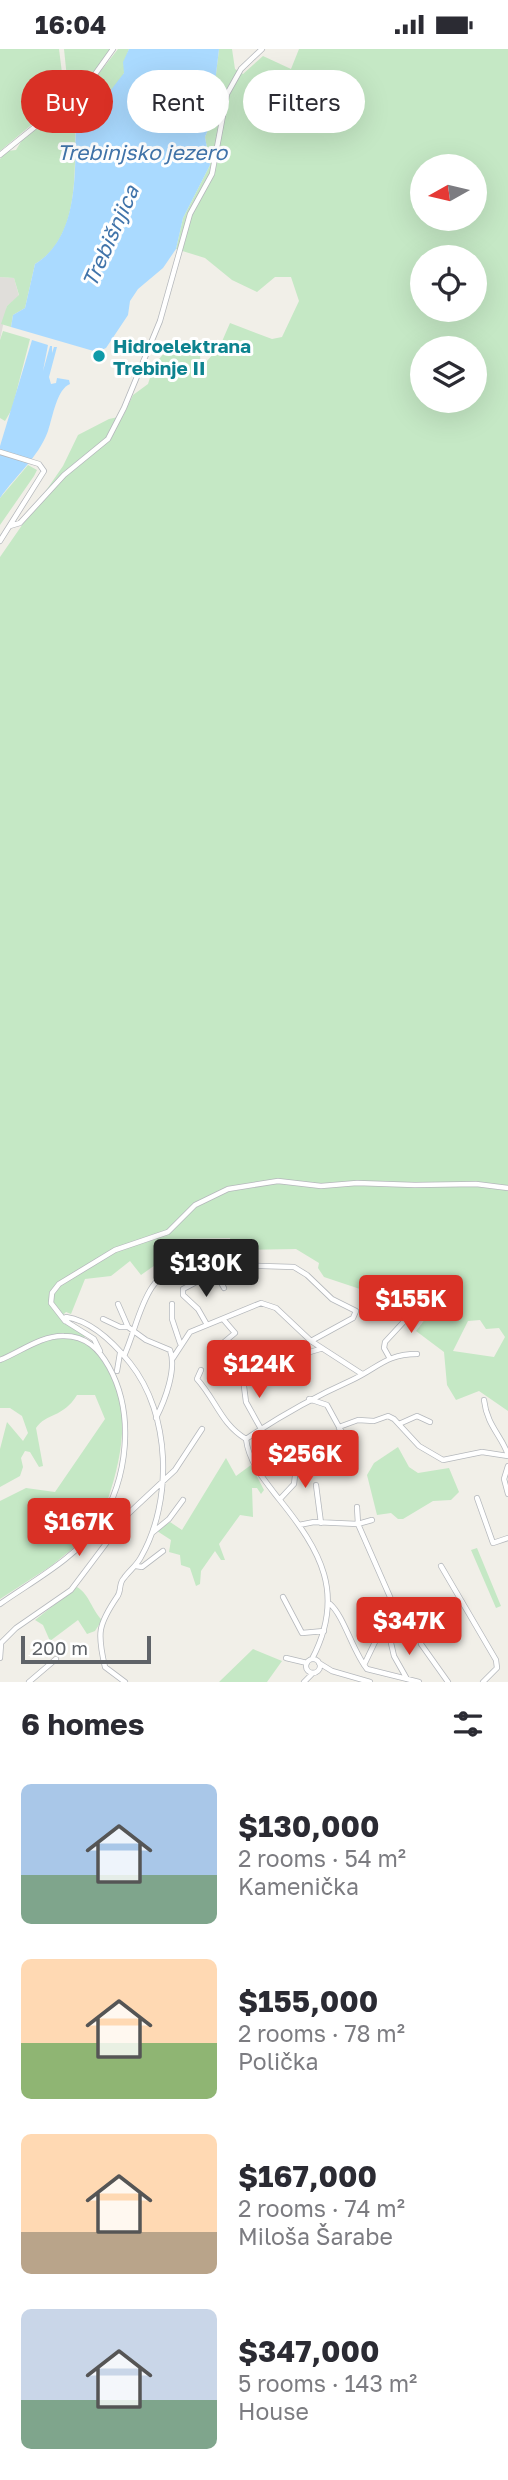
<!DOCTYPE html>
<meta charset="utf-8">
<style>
body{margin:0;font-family:"Golos Text",sans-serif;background:#f7f7f7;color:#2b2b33;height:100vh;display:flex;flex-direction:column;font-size:26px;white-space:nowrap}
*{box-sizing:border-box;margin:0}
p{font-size:23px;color:#7c7c81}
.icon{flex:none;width:38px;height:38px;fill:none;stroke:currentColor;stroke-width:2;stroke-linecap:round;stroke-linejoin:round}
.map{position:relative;height:1633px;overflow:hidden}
.sheet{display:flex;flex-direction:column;background:#fff;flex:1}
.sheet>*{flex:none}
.top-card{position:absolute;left:21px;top:21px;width:467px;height:63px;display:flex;gap:14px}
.needle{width:46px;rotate:262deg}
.tools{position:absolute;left:410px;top:105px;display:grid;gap:14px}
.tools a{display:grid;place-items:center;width:77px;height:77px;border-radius:50%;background:#fff;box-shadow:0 7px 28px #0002;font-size:35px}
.scale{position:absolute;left:21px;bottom:18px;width:130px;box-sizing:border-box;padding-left:7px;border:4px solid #5f6368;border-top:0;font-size:19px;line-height:24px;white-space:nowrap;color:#5f6368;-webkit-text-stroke:5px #fff;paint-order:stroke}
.price{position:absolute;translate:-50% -60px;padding:0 16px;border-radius:7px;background:#d93025;color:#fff;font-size:23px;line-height:46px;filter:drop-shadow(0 2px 4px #0008)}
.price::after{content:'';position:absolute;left:50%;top:42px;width:21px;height:16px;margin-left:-10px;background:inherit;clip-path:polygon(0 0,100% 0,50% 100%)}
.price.selected{background:#222;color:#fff}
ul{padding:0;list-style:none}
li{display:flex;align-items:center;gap:21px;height:175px;padding:0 21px}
li span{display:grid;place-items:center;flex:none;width:196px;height:140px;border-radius:10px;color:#555}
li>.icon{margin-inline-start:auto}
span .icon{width:84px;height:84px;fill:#fffc;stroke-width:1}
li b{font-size:30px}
h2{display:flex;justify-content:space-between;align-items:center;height:84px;padding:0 21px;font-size:30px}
.tag{padding:0 24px;border-radius:32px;background:#fff;box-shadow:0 7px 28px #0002;font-size:24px;line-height:63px}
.tag.selected{background:#d93025;color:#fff}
.status{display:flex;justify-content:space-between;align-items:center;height:49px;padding:0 35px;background:#fff;direction:ltr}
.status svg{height:19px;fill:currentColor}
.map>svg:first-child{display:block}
</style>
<div class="status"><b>16:04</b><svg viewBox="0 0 49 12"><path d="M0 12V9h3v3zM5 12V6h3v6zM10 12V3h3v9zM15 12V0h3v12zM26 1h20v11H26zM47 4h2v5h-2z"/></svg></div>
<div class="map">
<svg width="508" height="1633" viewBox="0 0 508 1633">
<rect width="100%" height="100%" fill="#f1efe8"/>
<path fill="#e0deda" d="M 0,228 L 14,229 L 19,247 L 7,257 L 0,291 Z"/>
<path fill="#c5e8c5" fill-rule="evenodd" d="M 0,0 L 59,0 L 65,48 L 0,102 Z
M 64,0 L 111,0 L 86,33 L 73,43 L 68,39 Z
M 118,0 L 129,0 C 125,9 126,19 123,27 C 113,47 90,50 76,66 C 73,112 84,186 35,215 L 25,259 L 13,266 L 11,278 L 1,275 L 7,257 L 19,246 L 14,229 L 0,228 L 0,110 L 7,102 L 16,101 L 22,91 L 89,37 Z
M 219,0 L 232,0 L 235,20 L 243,25 L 263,7 L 291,20 L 299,0 L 508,0 L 508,1139 L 366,1134 L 321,1137 L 278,1132 L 228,1140 L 195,1155 L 168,1183 L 128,1195 L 58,1234 L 50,1251 L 51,1258 L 66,1274 L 86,1285 L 84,1289 L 75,1286 C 82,1292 91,1297 97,1303 C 134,1344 124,1402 108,1450 L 104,1450 L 77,1496 L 51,1517 L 0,1550 L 0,1452 L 26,1439 L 55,1443 L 105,1370 L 95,1346 L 77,1346 C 63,1369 46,1364 36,1379 L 43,1417 L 39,1418 L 30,1403 L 25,1402 L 21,1409 L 23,1418 L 20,1427 L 0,1438 L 0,1400 L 7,1373 L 23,1392 L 28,1384 L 22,1367 L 10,1359 L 0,1359 L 0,508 L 63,417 L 78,386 L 109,370 L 123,367 L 133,346 L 148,335 L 154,316 L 165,303 L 180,293 L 195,290 L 199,293 L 201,319 L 220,297 L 230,274 L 272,290 L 282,288 L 299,252 L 291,228 L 275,228 L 257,243 L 232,231 L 205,209 L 176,200 L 183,169 L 210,116 L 205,88 L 210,76 ZM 422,117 L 474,117 L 474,170 L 422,170 ZM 422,208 L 474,208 L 474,261 L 422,261 ZM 422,299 L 474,299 L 474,352 L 422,352 Z
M 3,282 L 30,290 L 12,360 L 5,372 L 0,369 L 0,291 Z
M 28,416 L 37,421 L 34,427 L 0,476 L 0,449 Z
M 278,1133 C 306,1137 332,1134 360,1134 C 409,1134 459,1133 508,1140 L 508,1362 L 479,1342 L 456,1351 L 447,1336 L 444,1303 L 416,1282 L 426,1269 L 437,1269 L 443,1261 L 427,1247 L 378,1267 L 369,1243 L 324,1228 L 318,1219 L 319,1214 L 296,1200 L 232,1201 L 230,1189 L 175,1190 L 168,1207 L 141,1226 L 130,1212 L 111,1227 L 85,1230 L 71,1265 L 66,1263 L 62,1267 L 53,1257 L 52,1244 L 59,1235 L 115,1201 L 168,1184 L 196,1156 L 229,1141 ZM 480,1271 L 486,1280 L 499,1279 L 505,1288 L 494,1308 L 453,1302 L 468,1272 Z
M 398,1398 L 409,1418 L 418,1424 L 449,1419 L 459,1443 L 451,1451 L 433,1452 L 403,1470 L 398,1470 L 391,1464 L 377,1466 L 367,1426 L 374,1414 Z
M 226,1409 L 236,1427 L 251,1416 L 264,1441 L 261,1445 L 257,1439 L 252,1439 L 253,1468 L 240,1466 L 219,1495 L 225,1511 L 221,1511 L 215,1502 L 201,1522 L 200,1535 L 196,1537 L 190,1519 L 181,1516 L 180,1506 L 169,1503 L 171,1491 L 157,1482 L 170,1473 L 182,1481 Z
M 477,1499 L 501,1557 L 496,1559 L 471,1501 Z
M 77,1538 C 90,1546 91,1560 102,1571 L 95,1582 L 87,1585 L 78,1571 L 50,1592 L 43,1576 L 35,1571 Z
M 253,1600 L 282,1612 L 267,1633 L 219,1633 Z"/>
<path fill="#aadaff" d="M 129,0 L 219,0 L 210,76 L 205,88 L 210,116 L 183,169 L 176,200 L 163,219 L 138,240 L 130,252 L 128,266 L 106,299 L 97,303 L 11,278 L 13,266 L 25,259 L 35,215 C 83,186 74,111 76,66 L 107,46 L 124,24 L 123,13 Z
M 32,291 L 48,296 L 43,322 L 50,297 L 52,297 L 52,304 L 54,298 L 57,298 L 49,328 L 51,335 L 56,334 L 57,329 L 69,331 L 70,335 C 57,340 53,367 48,382 C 38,409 16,426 0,449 L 0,397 Z"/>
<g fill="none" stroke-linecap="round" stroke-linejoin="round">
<g stroke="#b5b8bc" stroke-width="6">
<path id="street" d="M 0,106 L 88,35 L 113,0
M 0,403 L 39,415 L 44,422 L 0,492
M 10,477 L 20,474 L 64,426 L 108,390 L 124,359 L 160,272 L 190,165 L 212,125 L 227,45 L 241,20 L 262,0
M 118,1255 L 128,1278
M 172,1255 L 172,1270 L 180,1294
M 103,1270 L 120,1278 L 128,1278 L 146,1291 L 170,1301 C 177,1320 165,1351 156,1369
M 65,1272 L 51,1254 L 52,1244 L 59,1235 L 115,1201 L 168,1183 L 195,1156 L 228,1140 L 278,1132 L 321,1137 L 357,1134 L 415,1136 L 476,1135 L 508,1139
M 206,1274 L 198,1260 L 183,1246 L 183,1240 L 202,1230 L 220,1232 L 224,1239
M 223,1294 L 235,1284 L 223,1270
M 100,1302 L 94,1290 L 67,1273 L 66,1268 C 92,1272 114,1294 130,1314 C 171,1365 173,1452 141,1508 C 137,1516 129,1522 124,1529 C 118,1535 122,1542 117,1548 C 98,1576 97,1584 105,1618 L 125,1633
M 300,1306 L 320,1300
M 124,1307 C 140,1272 143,1222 188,1215 L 294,1218 L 307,1226 L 332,1250 L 356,1262 L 353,1269 L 311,1292
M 389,1308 L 384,1299 L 385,1293 L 410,1266 L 425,1263
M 173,1309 L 190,1283 L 261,1254 L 276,1259 L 311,1292 L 362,1325
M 0,1311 C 20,1303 42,1286 64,1287 C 86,1287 99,1300 109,1318 C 135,1365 128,1430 99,1475 C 75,1510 34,1531 0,1555
M 259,1319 L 242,1322 L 246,1353 L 261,1380
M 201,1321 L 197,1330 C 216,1351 221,1375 246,1390
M 117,1322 L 120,1304
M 309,1350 L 327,1356 L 339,1378 L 358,1371 L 374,1372 L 388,1367 L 394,1370 L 419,1397 L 443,1411 L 482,1403 L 508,1407
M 484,1351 C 487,1377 502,1387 508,1406
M 399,1375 L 417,1367 L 430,1373
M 339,1379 L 351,1394 L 351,1420
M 246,1390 C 249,1414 265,1432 279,1450 C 321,1502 346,1545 312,1610
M 246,1390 C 280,1367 314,1348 352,1331 C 378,1319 386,1305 417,1305
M 508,1417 L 504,1430 L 508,1445
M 316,1436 L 321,1474
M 477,1449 L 493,1494 L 508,1489
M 280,1450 L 294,1435 L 296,1419
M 357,1458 L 358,1475 L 372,1471
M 299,1476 L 314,1473 L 358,1475 L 394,1557
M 152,1484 L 169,1470 L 183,1451
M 136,1517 L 142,1518 L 163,1502
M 441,1517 L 496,1611 L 497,1619 L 483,1633
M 283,1548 L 302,1584 L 324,1582
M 330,1555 C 344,1567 353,1603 367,1620 L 419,1633
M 391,1594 L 394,1607 L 407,1630
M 0,1595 L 16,1579 L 71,1541 L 129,1464 L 175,1421 L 202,1380
M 421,1595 L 448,1633
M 0,1609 L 1,1595
M 286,1609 L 307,1614
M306 1617a7 7 0 1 1 14 0a7 7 0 1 1-14 0Z
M 319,1614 L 332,1622 L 370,1633
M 364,1616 L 375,1593
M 29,1633 L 56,1610
M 304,1633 L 313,1624"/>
</g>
<use href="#street" stroke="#fff" stroke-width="4.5"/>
</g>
<circle fill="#0f9aa8" stroke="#fff" stroke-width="2.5" cx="99" cy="307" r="7"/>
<g text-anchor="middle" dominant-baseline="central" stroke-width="6" stroke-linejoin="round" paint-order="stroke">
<g font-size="19" font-weight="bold" fill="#0d838f" stroke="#fff" text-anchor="start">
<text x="113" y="296">Hidroelektrana<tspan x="113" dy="22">Trebinje II</tspan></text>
</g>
<g font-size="21" font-style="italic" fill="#4174aa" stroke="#fff">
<text x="142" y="103">Trebinjsko jezero</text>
<text transform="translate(110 187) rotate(-66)">Trebišnjica</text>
</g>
</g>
</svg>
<div class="tools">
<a><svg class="needle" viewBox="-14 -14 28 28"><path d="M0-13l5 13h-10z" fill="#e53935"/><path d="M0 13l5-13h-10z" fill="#7c7c81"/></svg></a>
<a><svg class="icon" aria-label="locate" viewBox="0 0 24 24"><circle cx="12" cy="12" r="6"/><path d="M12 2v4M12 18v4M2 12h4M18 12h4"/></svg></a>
<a><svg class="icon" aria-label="layers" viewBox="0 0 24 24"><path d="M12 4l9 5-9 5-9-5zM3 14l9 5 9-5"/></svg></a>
</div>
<div class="scale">200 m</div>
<b class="price selected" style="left:206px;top:1250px">$130K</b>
<b class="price" style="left:411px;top:1286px">$155K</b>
<b class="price" style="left:259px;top:1351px">$124K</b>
<b class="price" style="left:305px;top:1441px">$256K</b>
<b class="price" style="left:79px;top:1509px">$167K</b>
<b class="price" style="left:409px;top:1608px">$347K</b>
<div class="top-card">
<a class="tag selected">Buy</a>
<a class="tag">Rent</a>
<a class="tag">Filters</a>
</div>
</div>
<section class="sheet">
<h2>6 homes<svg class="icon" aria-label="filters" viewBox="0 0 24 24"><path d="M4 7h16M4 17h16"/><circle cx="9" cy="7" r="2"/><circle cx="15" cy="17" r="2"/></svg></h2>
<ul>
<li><span style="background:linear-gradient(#a9c7e8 65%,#7fa58c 0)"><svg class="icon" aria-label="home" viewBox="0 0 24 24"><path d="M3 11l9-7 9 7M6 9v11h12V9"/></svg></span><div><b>$130,000</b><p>2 rooms · 54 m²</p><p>Kamenička</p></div></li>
<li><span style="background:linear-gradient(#ffd9b3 60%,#8fb573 0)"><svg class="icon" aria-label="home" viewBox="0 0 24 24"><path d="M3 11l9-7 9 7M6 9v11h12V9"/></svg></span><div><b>$155,000</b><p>2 rooms · 78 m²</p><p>Polička</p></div></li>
<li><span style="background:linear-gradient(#ffd9b3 70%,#b9a48a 0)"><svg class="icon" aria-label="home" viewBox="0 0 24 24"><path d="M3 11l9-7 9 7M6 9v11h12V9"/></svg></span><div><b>$167,000</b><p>2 rooms · 74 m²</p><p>Miloša Šarabe</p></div></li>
<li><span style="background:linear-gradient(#c9d6e8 65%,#7fa58c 0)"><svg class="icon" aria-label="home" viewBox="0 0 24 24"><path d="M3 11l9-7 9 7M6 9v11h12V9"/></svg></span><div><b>$347,000</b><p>5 rooms · 143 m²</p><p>House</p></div></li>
</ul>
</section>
